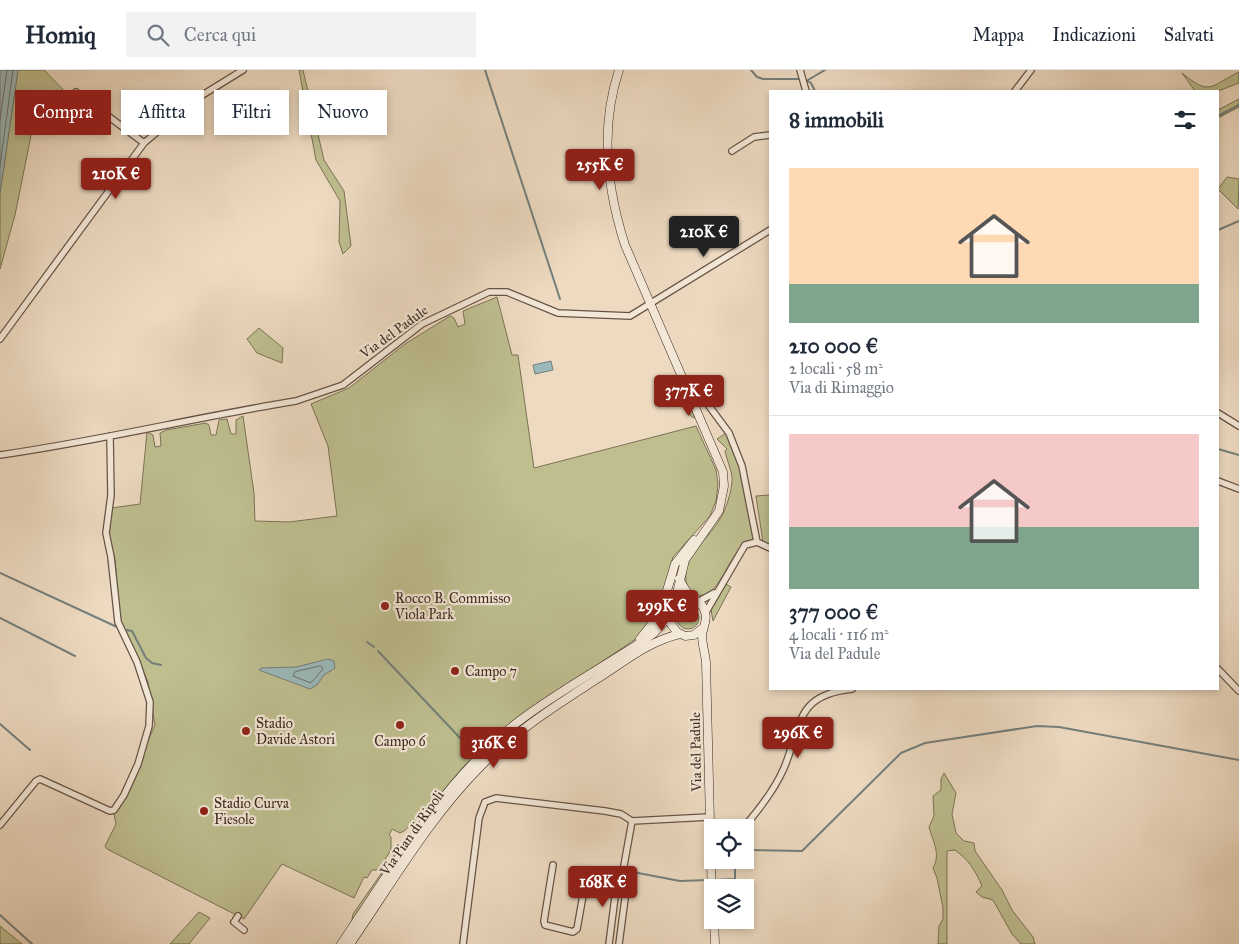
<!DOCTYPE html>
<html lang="it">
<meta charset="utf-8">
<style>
body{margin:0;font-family:"IM FELL Great Primer",serif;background:#f2f2f3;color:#1f2937;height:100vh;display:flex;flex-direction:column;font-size:19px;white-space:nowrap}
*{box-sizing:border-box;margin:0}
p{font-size:16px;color:#747a83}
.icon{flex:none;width:28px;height:28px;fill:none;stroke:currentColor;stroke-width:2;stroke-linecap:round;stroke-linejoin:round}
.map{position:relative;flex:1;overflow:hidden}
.sheet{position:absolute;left:769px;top:20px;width:450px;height:600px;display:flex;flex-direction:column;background:#fff;border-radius:0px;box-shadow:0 2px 8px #0003}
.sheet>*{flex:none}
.hud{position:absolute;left:15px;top:20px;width:475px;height:45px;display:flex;gap:10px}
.fabs{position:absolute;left:704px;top:749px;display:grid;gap:10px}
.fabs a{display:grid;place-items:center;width:50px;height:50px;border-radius:0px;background:#fff;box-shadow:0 2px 8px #0003;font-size:25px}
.price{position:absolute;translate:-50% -42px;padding:0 11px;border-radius:5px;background:#8f2418;color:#fff;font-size:16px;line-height:32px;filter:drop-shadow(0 1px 2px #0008)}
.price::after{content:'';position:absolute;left:50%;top:30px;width:15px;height:11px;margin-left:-8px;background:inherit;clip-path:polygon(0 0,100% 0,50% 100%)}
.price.selected{background:#222;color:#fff}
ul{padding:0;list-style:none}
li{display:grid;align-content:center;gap:10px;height:265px;padding:0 20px}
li+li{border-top:1px solid #e0e1e3}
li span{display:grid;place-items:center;height:155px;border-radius:0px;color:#555}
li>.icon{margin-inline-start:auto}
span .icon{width:90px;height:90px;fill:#fffc;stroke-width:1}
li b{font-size:21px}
h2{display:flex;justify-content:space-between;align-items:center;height:60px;padding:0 20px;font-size:21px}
.tag{padding:0 18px;border-radius:0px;background:#fff;box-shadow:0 2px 8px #0003;font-size:18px;line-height:45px}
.tag.selected{background:#8f2418;color:#fff}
header{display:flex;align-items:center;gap:30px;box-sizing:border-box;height:70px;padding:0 25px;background:#fff;border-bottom:1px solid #e0e1e3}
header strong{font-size:24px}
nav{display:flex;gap:28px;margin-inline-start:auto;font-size:18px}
.search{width:350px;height:45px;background:#f2f2f3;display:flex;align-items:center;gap:12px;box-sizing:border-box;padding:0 18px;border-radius:0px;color:#747a83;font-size:19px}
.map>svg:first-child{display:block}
</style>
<header>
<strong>Homiq</strong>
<div class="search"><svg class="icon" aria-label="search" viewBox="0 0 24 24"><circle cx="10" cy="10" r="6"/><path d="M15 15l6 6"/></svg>Cerca qui</div>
<nav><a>Mappa</a><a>Indicazioni</a><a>Salvati</a></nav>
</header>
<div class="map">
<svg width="1239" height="874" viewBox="0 0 1239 874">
<rect width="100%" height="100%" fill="#eddac1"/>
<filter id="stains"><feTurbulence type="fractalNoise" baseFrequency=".004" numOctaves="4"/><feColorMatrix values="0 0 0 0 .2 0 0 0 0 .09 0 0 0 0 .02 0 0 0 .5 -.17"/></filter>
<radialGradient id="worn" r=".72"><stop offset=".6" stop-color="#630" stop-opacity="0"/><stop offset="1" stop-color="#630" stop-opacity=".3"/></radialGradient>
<path fill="#bebe8f" stroke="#7c7356" d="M 18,0 L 44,0 L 74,31 L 62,48 L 36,41 L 15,145 L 0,199 L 0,123 Z
M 299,0 L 303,0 L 324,90 L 344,121 L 351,176 L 343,184 L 339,172 L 340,131 L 316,90 Z
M 1239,2 L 1239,13 L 1218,21 L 1195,21 L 1182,3 C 1210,26 1209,17 1239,2 Z
M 1239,29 L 1239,37 L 1218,48 L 1218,40 Z
M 1227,107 L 1239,109 L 1238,139 L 1218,119 Z
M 497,227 L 512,285 L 518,285 L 534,398 L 696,356 L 716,400 L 718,414 L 716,431 L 710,446 L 673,487 L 656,544 L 637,568 L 578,608 L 487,674 L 463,697 L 428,739 L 404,761 L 400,763 L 392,759 L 389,765 L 391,767 L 391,780 L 378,800 L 372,800 L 367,808 L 364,807 L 354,828 L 282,794 L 244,849 L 107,779 L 105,776 L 116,754 L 114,744 L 122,730 L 155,655 L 148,612 L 120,549 L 115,490 L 108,462 L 111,438 L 140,434 L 147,362 L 153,365 L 155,377 L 161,376 L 160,363 L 166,360 L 206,353 L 209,355 L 211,365 L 216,365 L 219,350 L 227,349 L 231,364 L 236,364 L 236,350 L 243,346 L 254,423 L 255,451 L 289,452 L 337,446 L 328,376 L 311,334 L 349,318 L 405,274 L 450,246 L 454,248 L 458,257 L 465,254 L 463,241 Z
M 259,258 L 283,278 L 282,293 L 257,283 L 247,269 Z
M 678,305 L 697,346 L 694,348 C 683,342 677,317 678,305 Z
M 726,363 L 740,397 L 755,469 C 725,476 723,538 690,523 C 674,491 706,473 720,449 C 726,439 731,423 732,412 C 733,403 727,391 725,381 L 727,379 L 717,369 Z
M 770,425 L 770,475 L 763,472 L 756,426 Z
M 726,514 L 731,517 L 713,551 L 711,540 Z
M677 548a11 11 0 1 1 22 0a11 11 0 1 1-22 0Z
M 944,703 L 956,723 L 952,744 L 956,763 L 964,771 L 974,773 L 975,781 L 1002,820 L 1012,840 L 1033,867 L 1035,874 L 1021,874 L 1012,864 L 993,830 L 982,827 L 976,822 L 982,816 C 975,800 969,790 955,780 L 947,781 L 947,874 L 938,874 L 939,856 L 943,849 L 943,838 L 937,808 L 933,798 C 941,784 933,772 929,757 L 934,746 L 933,726 L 941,720 L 941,709 Z
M 418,756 L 351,855 L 353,844 L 406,768 Z
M 199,842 L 210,848 L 189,874 L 170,874 Z
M 0,856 L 22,874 L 0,874 Z"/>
<path fill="#9bb9ba" stroke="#747f7c" d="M 0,0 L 18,0 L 0,123 Z
M 551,291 L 553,300 L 535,304 L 533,295 Z
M 328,589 L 334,591 L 335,598 L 324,605 L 317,615 L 310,619 L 259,600 L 261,598 L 296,597 Z"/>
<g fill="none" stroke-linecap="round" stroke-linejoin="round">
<path stroke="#6a706c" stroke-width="1" d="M 0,50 L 7,0
M 0,96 L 13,0
M 321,596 L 323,599 L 311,613 L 293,606 L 295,602 Z"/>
<path stroke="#747f7c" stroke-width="2" d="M 485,0 L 560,229
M 751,0 L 757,7 L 763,9 L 801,9
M 806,10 L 811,13 L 815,21
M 808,10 L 825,0
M 1218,46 L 1239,35
M 1218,160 L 1239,151
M 1218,379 L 1239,385
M 0,503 L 117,557
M 0,548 L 75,586
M 127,560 L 132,561 L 146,588 L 152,593 L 161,595
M 367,572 L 374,577
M 378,581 L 461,669
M 0,654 L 30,680
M 465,672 L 470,677
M 745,780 L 802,781 L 901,683 L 925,673 L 1037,656 L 1059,657 L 1239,690
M 638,803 L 680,811 L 709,810
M 714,810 L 735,809 L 735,790
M 0,845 L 32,874"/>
<g stroke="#675447" stroke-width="8">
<path id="street" d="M 800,0 L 806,21
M 1015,21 L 1031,0
M 76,22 L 144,73
M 732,81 L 754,67 L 770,65
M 0,269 L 144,73 L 196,29 L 243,0
M 695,317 L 729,363 L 742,396 L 757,472
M 1218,343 L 1239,356
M 0,385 C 99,371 197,347 296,331 L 343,315 L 422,254 L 489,222 L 507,222 L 558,243 L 630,246 L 770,160
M 1218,411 L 1239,419
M 698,532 L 714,523
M 706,542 L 745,475 L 757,472 L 770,478
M 1218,599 L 1239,621
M 632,751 L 709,747
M 0,755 L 36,711 L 40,709 L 110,741 L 114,740 L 124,725 L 138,694 L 149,656 L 150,632 L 137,592 L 118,552 L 111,487 L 106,463 L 111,425 L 110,366
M 743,758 C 758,741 775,719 784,698 C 802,655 795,625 852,619
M 553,795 L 544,851 L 545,855 L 573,862 L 577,859 L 585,814 L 588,809 L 621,812
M 236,849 L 238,846
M 234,852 L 244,860
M 463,874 L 479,748 L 485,732 L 496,728 L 605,741 L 621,744 L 632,751
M 609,874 L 616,819 L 621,812 L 632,751
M 619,874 L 626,821 L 621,812"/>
</g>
<g stroke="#3a281e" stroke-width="9">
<path id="secondary" d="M 619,0 C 600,57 607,119 625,175 L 723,402 L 724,416 L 719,441 L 685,490 L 674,535 L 670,544 L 671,554 L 677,562 L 685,566 L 694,565 L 703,558
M 679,509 L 691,529
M 674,535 C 684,526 701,527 705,542 C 708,550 703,557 702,565 C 702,574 705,583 706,592 L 712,831
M 640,569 L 660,544 L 675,494 L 694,470
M 714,850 L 715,874
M 341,874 C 393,797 441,715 514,655 C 557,621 608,595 653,564 L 669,547
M 350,874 C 392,813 430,747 482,695 C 517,660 557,635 597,609 C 624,592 649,571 680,564"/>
</g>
<use href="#street" stroke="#f3e7d7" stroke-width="5.5"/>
<use href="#secondary" stroke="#f3e7d7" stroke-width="8"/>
</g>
<g fill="#8f2418" stroke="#f3e7d7" stroke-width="2">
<circle cx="385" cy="536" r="5"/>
<circle cx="455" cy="601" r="5"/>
<circle cx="400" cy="655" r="5"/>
<circle cx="246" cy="661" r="5"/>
<circle cx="204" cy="741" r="5"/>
</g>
<g text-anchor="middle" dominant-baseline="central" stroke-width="4.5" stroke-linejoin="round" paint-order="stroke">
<g font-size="14" fill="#3a281e" stroke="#f3e7d7">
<text transform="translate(394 262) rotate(-36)">Via del Padule</text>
<text transform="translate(696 682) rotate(-91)">Via del Padule</text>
<text transform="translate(412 763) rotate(-55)">Via Pian di Ripoli</text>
</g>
<g font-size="14" fill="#3a281e" stroke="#f3e7d7" text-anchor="start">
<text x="395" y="528">Rocco B. Commisso<tspan x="395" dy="16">Viola Park</tspan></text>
<text x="465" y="601">Campo 7</text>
<text x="256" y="653">Stadio<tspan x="256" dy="16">Davide Astori</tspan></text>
<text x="400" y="671" text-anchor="middle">Campo 6</text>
<text x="214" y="733">Stadio Curva<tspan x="214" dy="16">Fiesole</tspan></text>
</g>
</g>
<rect width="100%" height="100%" filter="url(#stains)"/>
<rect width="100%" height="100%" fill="url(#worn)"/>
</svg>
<div class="fabs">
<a><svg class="icon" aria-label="locate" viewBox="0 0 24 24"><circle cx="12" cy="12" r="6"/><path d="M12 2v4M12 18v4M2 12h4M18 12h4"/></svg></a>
<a><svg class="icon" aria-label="layers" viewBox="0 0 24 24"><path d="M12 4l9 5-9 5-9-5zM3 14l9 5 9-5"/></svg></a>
</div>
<b class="price" style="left:600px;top:121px">255K €</b>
<b class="price" style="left:116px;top:130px">210K €</b>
<b class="price selected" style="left:704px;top:188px">210K €</b>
<b class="price" style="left:689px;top:347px">377K €</b>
<b class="price" style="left:662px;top:562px">299K €</b>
<b class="price" style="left:798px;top:689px">296K €</b>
<b class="price" style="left:494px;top:699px">316K €</b>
<b class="price" style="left:603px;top:838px">168K €</b>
<div class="hud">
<a class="tag selected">Compra</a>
<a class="tag">Affitta</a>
<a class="tag">Filtri</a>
<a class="tag">Nuovo</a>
</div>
<section class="sheet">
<h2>8 immobili<svg class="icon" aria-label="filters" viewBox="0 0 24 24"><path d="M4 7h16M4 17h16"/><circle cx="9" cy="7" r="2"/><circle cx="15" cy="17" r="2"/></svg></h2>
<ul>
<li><span style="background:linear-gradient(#ffd9b3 75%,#7fa58c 0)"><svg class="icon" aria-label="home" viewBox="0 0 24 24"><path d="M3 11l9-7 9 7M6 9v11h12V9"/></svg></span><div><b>210 000 €</b><p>2 locali · 58 m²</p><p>Via di Rimaggio</p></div></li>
<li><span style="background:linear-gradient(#f6c9c9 60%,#7fa58c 0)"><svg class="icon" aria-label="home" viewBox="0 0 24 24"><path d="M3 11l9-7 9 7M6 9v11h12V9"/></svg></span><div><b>377 000 €</b><p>4 locali · 116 m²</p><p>Via del Padule</p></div></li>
</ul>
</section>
</div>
